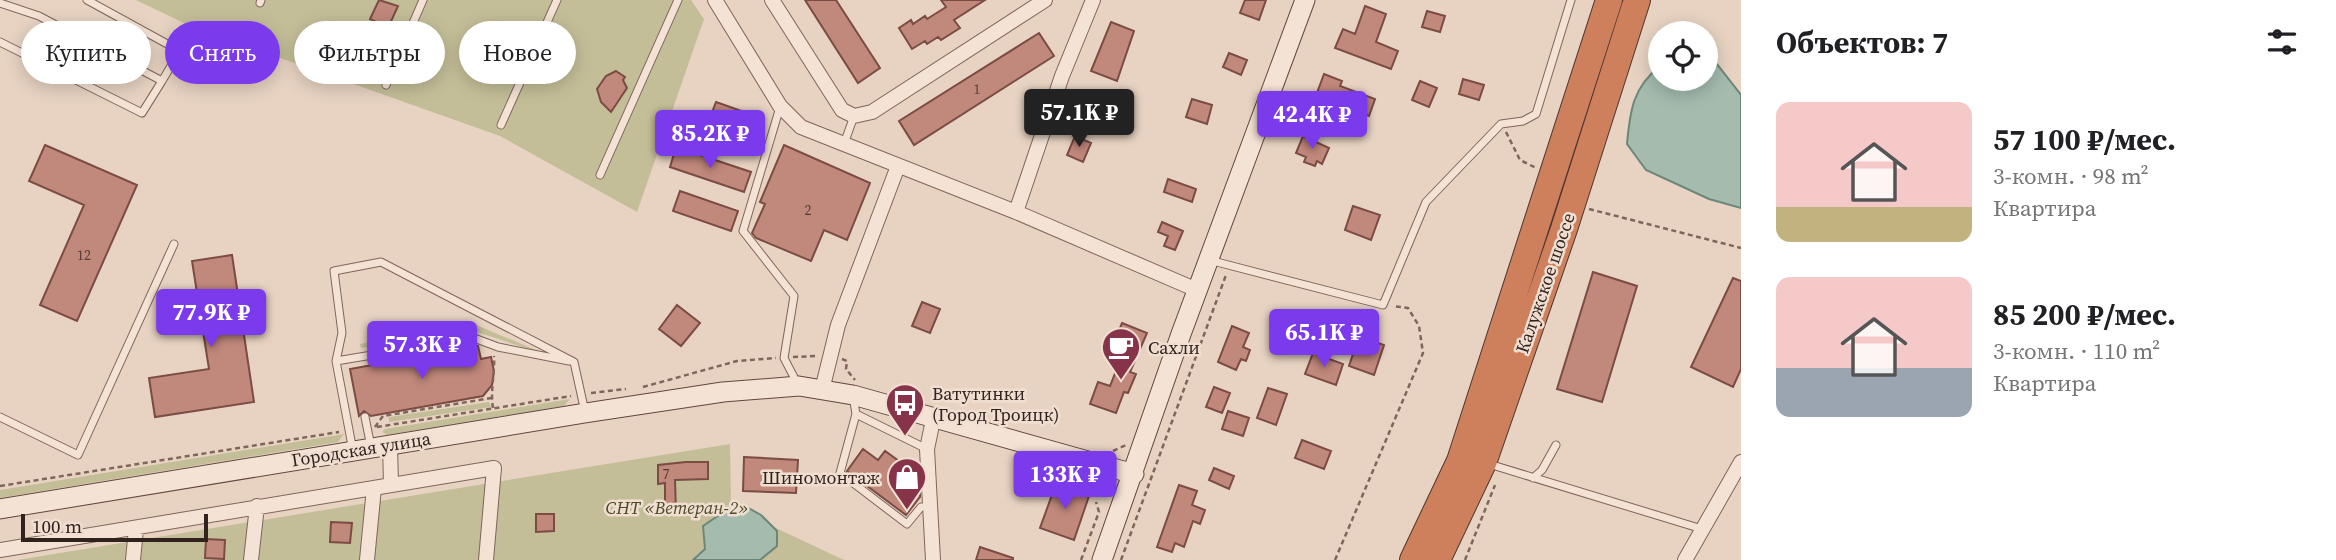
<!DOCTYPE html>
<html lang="ru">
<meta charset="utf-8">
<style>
body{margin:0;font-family:"Source Serif 4",serif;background:#f6f6f6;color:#202124;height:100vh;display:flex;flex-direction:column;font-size:26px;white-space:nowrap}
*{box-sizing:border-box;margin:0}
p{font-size:23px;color:#757577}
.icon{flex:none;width:38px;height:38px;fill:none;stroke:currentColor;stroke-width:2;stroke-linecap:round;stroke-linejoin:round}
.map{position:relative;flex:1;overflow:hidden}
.drawer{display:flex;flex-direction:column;background:#fff;width:595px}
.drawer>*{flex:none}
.top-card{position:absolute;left:21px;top:21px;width:665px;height:63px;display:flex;gap:14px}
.fabs{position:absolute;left:1648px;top:21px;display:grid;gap:14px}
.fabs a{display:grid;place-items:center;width:70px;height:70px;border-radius:50%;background:#fff;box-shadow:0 4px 18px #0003;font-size:35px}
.scale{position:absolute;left:21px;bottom:18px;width:187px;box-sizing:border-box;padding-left:7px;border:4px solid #31221e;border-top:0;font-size:19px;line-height:24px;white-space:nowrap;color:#31221e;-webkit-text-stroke:5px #f0dfd1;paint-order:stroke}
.price{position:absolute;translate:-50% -60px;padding:0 16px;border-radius:7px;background:#7c3aed;color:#fff;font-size:23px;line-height:46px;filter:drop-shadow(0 2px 4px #0008)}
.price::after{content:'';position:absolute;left:50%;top:42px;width:21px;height:16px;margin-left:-10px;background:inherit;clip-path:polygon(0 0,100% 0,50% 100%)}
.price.current{background:#222;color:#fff}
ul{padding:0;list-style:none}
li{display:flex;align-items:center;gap:21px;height:175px;padding:0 35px}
li span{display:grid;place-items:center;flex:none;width:196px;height:140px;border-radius:14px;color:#555}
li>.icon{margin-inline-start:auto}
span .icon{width:84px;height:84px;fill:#fffc;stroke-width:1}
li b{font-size:30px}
h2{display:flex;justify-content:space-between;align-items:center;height:84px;padding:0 35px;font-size:30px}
.pill{padding:0 24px;border-radius:32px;background:#fff;box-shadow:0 4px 18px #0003;font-size:24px;line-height:63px}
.pill.current{background:#7c3aed;color:#fff}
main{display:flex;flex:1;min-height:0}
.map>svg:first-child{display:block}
</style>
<main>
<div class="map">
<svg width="1741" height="560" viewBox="0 0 1741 560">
<rect width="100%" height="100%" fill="#e8d3c2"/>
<path fill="#c4be98" d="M 136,0 L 691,0 L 704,19 L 637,212 L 500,136 L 190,26 Z
M 469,322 L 550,356 L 468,329 L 361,348 L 360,344 Z
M 570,399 L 564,406 L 387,435 L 382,432 L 385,429 Z
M 489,402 L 491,407 L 389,422 L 389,417 Z
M 344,434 L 338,442 L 0,498 L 0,490 Z
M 730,444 L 731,507 L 844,560 L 17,560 Z"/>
<path fill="#a4bbae" stroke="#6c877a" stroke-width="2" d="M 1706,50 L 1741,95 L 1741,208 L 1709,199 L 1646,170 L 1627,144 C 1630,110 1633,87 1661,65 L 1661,79 L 1706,79 Z
M 743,505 L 761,515 L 777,531 L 777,546 L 760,560 L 693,560 L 705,549 L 703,526 L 731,507 Z"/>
<path fill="#c1887c" stroke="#7b4c44" stroke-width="2" d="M 379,0 L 398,6 L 388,28 L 370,19 Z
M 805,0 L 836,0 L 880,68 L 858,83 Z
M 941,0 L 985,0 L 954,20 L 960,28 L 941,40 L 938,37 L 927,44 L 925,41 L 912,49 L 899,28 L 911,20 L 913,24 L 925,16 L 927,19 L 946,7 Z
M 1245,0 L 1266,0 L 1259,20 L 1240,13 Z
M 1365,6 L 1386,14 L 1376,42 L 1398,51 L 1391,69 L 1335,48 L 1343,29 L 1355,34 Z
M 1427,11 L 1445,16 L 1440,32 L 1422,27 Z
M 1111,22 L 1134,31 L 1117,81 L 1091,71 Z
M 1039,33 L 1054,56 L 914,145 L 899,121 Z
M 478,40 L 494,45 L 489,62 L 472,57 Z
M 1229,53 L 1247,60 L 1241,75 L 1223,67 Z
M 616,71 L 625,77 L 623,80 L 627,88 L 611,112 L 601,102 L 597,89 L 606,76 Z
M 1324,74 L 1342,81 L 1340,86 L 1375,99 L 1369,116 L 1334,103 L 1329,115 L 1311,109 Z
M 1463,79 L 1484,85 L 1479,100 L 1459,94 Z
M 1420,81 L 1437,88 L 1429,107 L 1412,100 Z
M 1192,99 L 1212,105 L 1207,124 L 1186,117 Z
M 716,102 L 753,115 L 748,128 L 757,131 L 749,153 L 703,136 Z
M 1075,136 L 1091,143 L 1083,162 L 1067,155 Z
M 1303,136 L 1329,148 L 1322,164 L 1317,161 L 1315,166 L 1304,162 L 1306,157 L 1296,153 Z
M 45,145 L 137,185 L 77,321 L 40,305 L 84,205 L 29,181 Z
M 784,145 L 870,183 L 847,240 L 824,230 L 811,261 L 756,238 L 752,233 L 765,204 L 760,202 Z
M 676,147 L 751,172 L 744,192 L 670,167 Z
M 1168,179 L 1196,189 L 1192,202 L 1164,192 Z
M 680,191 L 738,211 L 731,231 L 673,211 Z
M 1353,206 L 1380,215 L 1371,240 L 1345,230 Z
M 1162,222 L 1183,231 L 1175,250 L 1164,246 L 1168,236 L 1158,232 Z
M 232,255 L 254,402 L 155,417 L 149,378 L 209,369 L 192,261 Z
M 1593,272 L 1637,286 L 1602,402 L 1557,389 Z
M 1733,278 L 1741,281 L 1741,369 L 1733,387 L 1691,367 Z
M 922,302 L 940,309 L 930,333 L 912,326 Z
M 677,305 L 700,323 L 681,346 L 659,329 Z
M 1122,323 L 1147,333 L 1130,372 L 1136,374 L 1128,393 L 1124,392 L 1116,413 L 1090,404 L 1098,382 L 1110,386 L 1129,338 L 1118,333 Z
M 1232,326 L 1249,333 L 1243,347 L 1250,350 L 1246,361 L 1241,359 L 1236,370 L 1218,362 Z
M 1359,336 L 1384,345 L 1374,375 L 1349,366 Z
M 478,346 L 481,359 L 491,357 L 494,371 L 492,385 L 483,396 L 371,416 L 364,411 L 359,416 L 350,369 Z
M 1313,353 L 1343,364 L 1336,385 L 1305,374 Z
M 1214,387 L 1230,393 L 1222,413 L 1206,407 Z
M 1268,388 L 1287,394 L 1276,425 L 1257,418 Z
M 1228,411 L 1249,418 L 1243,436 L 1222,429 Z
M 1302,440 L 1331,451 L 1324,469 L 1295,458 Z
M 863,449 L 878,460 L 885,451 L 914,472 L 907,481 L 920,491 L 920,497 L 906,515 L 847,471 Z
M 744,457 L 798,460 L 796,493 L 743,491 Z
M 686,462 L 708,462 L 708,479 L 675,480 L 676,511 L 665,512 L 665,483 L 658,484 L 658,465 Z
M 1214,468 L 1234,476 L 1229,489 L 1209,480 Z
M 1057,481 L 1090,493 L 1074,540 L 1040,528 Z
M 1179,485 L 1197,491 L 1192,505 L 1205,510 L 1200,524 L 1193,521 L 1184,547 L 1175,543 L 1172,552 L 1157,547 Z
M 536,514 L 554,514 L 554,531 L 536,532 Z
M 331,522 L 352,523 L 350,543 L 330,542 Z
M 206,539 L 225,540 L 224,559 L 205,558 Z
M 980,547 L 1013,558 L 1013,560 L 976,560 Z"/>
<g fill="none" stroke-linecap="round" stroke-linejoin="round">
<g stroke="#7f655b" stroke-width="9">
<path id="lane" d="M 87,0 L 180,51 L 162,81
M 0,3 L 39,16 L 162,81 L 142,113 L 0,42
M 260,3 L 261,0
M 386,85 L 423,0
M 780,107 L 743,231 L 794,296 L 784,358 L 797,383
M 501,125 L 557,0
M 844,144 L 854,116
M 600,175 L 678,0
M 1209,260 L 1383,305 L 1426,202 L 1501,124 L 1523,121 L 1536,114 L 1571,0
M 336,361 L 474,338 L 498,347 L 569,361
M 853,396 L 856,414 L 840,473 L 907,524 L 921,507 L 929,507
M 856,414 L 927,449
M 0,417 L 78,455 L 174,244
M 365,417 L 371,447
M 353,451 L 336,361 L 342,333 L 334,271 L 381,262 L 574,362 L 585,412
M 1489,464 L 1702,529
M 1533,478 L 1542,470 L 1556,445"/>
</g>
<g stroke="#7f655b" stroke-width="16">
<path id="street" d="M 715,0 L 780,106 L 801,127 L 1016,212 L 1197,290
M 772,0 L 842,110 L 854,116 L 872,112 L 1045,0
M 1016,212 L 1062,76 L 1093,0
M 822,390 L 838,325 L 898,166
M 933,420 L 927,449 L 933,560
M 390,445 L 391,485
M 0,550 L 494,468 L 486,560
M 133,560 L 136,529
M 251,560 L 257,506
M 367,560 L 374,488
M 1685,560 L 1741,462"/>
</g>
<g stroke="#61473f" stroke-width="21">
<path id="secondary" d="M 0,509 L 585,413 L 723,392 L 799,386 L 853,395 L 1134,474
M 1102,560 L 1181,334 L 1305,0"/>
</g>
<g stroke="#4d362f" stroke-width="28">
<path id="highway" d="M 1413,560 L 1460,461 L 1609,0
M 1437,560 L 1483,463 L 1564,229 L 1637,0"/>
</g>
<path stroke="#7f655b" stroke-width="2.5" stroke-dasharray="5 3.5" stroke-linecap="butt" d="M 1506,132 L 1520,160 L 1536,168
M 1589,209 L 1741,248
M 793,357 L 818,356
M 842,359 L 847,361 L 846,369 L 855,380
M 643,387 L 737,361 L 776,358
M 591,393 L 626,389
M 493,408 C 490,392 495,373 494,356
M 375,427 L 383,416 L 491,398
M 377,427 L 571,396
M 1113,451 L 1126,445
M 0,486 L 339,432
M 1081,560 L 1099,512 L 1096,502
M 1121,560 L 1226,275
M 1335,560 L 1423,353 L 1419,326 L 1408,308 L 1393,306
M 1465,560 L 1495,485"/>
<use href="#lane" stroke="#f4e2d4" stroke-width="7"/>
<use href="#street" stroke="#f4e2d4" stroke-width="14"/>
<use href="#secondary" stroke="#f4e2d4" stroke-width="19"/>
<use href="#highway" stroke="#ce7f5c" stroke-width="26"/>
</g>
<defs>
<g id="cafe-pin" transform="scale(2.0125)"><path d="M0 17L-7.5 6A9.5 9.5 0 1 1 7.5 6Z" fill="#873349" stroke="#f0dfd1"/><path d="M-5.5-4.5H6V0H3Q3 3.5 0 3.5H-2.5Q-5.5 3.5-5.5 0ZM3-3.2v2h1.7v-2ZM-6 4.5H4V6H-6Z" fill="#fff"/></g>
<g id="bus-pin" transform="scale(2.0125)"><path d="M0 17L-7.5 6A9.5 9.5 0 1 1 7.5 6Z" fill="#873349" stroke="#f0dfd1"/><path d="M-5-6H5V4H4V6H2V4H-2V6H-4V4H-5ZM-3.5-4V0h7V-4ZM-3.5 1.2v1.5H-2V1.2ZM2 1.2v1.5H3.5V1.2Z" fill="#fff"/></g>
<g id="shop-pin" transform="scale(2.0125)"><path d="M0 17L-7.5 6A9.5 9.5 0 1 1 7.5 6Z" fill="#873349" stroke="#f0dfd1"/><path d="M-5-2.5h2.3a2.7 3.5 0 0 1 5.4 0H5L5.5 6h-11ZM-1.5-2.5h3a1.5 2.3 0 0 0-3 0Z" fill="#fff"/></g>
</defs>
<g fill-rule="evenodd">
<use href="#cafe-pin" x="1121" y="347"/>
<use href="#bus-pin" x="905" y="403"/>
<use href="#shop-pin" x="907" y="477"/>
</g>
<g text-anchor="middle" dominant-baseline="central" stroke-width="5" stroke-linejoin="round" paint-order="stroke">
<g font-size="14" fill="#553c36">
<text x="977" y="89">1</text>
<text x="808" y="210">2</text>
<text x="84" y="255">12</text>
<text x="666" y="474">7</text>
</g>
<g font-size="18" fill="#31221e" stroke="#f0dfd1">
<text transform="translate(1545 283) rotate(-71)">Калужское шоссе</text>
<text transform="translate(361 449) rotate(-9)">Городская улица</text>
</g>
<g font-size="18" fill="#31221e" stroke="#f0dfd1" text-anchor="start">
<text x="1148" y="347">Сахли</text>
<text x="932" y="393">Ватутинки<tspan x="932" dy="21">(Город Троицк)</tspan></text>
<text x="880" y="477" text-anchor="end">Шиномонтаж</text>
</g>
<g font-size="18" font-style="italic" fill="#4b4b27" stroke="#f0dfd1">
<text x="677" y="507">СНТ «Ветеран-2»</text>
</g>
</g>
</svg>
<div class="fabs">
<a><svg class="icon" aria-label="locate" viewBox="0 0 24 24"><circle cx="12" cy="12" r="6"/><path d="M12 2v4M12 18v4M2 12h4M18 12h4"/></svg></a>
</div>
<div class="scale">100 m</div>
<b class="price current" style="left:1079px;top:149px">57.1K ₽</b>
<b class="price" style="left:1312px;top:151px">42.4K ₽</b>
<b class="price" style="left:710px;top:170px">85.2K ₽</b>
<b class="price" style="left:211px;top:349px">77.9K ₽</b>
<b class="price" style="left:1324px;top:369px">65.1K ₽</b>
<b class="price" style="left:422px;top:381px">57.3K ₽</b>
<b class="price" style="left:1065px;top:511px">133K ₽</b>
<div class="top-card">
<a class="pill">Купить</a>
<a class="pill current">Снять</a>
<a class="pill">Фильтры</a>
<a class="pill">Новое</a>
</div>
</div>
<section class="drawer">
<h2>Объектов: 7<svg class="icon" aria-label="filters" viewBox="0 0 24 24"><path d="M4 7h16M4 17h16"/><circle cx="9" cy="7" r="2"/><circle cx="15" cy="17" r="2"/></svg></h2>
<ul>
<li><span style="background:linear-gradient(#f6c9c9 75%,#c2b280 0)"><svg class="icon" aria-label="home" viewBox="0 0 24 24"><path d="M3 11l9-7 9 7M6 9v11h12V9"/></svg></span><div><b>57 100 ₽/мес.</b><p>3-комн. · 98 m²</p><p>Квартира</p></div></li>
<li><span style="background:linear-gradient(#f6c9c9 65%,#9aa5b1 0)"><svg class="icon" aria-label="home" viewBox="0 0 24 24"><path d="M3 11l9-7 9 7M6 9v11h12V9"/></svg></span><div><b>85 200 ₽/мес.</b><p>3-комн. · 110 m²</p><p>Квартира</p></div></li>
</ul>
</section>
</main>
